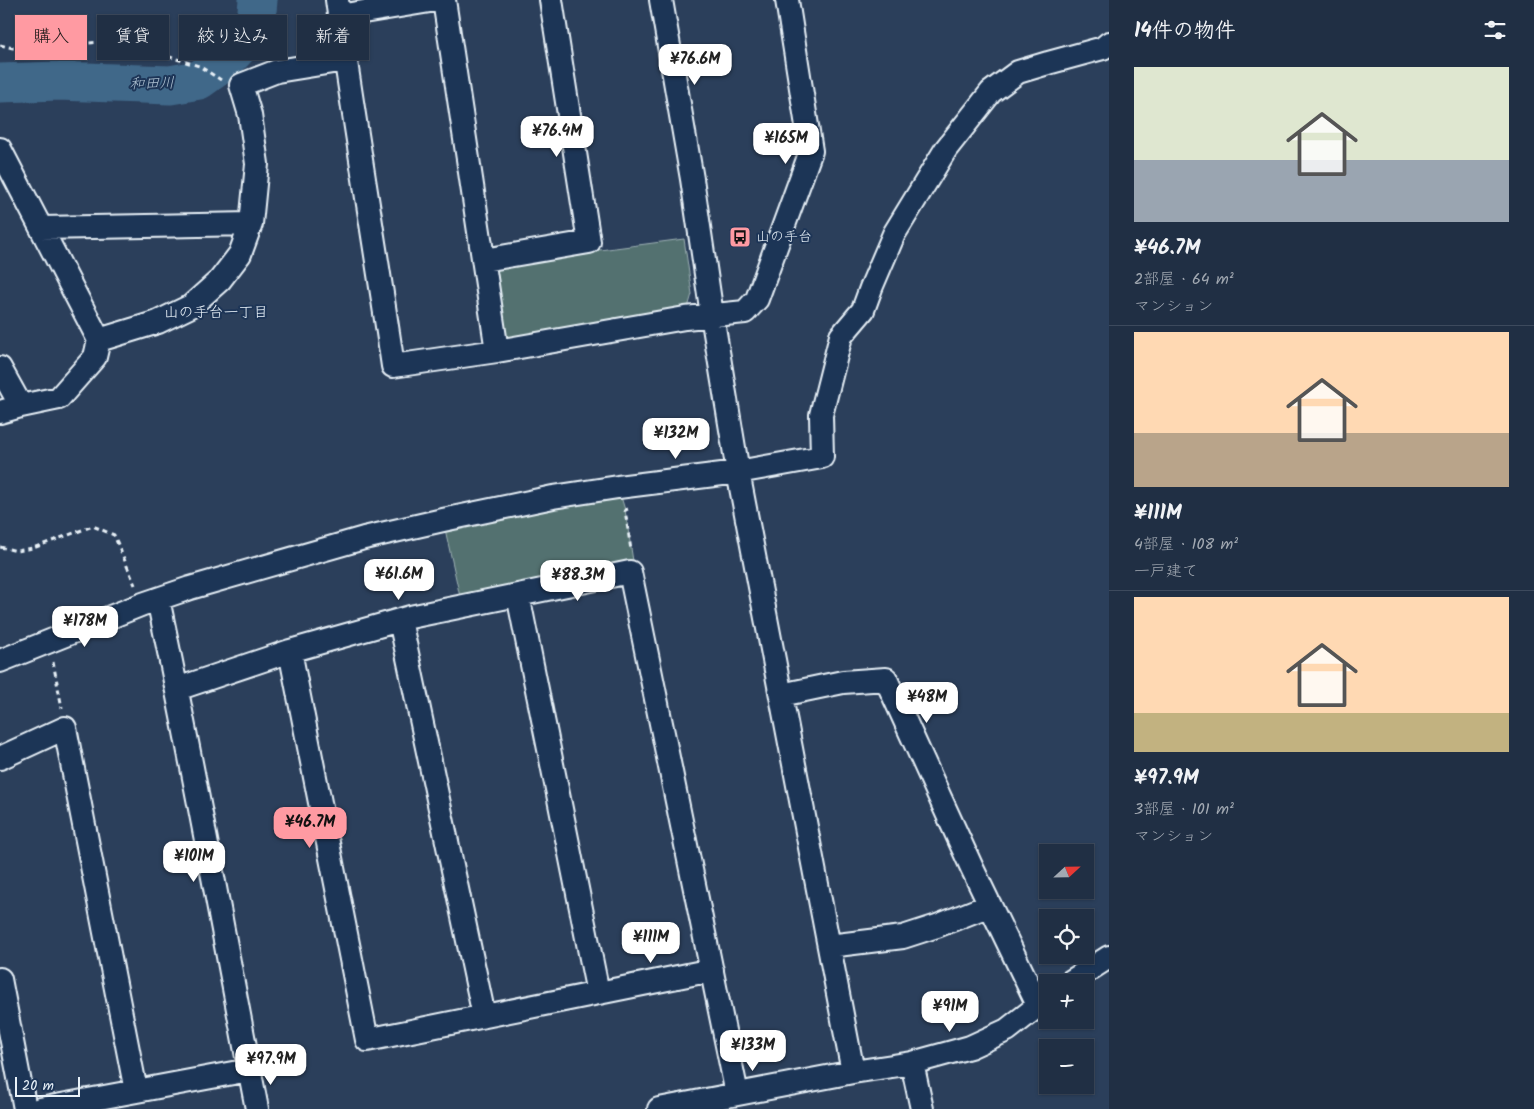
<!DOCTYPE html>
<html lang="ja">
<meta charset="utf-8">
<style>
body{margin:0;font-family:Kalam,"Klee One",sans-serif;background:#28374b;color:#f1f3f6;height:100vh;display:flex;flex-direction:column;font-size:19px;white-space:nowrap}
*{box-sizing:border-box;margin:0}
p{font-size:16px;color:#a2a9b2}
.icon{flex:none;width:28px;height:28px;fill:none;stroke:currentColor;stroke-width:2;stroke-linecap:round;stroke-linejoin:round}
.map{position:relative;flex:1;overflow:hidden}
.side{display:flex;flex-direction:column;background:#202f44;width:425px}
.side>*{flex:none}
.guide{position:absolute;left:15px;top:15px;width:475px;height:45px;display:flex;gap:10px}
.needle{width:32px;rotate:68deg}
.controls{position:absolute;left:1039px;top:844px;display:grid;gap:10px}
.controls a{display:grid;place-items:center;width:55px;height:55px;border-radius:0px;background:#202f44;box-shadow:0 1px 4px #0004,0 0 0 1px #3d4a5d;font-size:25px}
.scale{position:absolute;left:15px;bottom:12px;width:65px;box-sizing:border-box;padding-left:5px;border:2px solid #e8f1f8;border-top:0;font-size:14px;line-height:18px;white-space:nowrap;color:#e8f1f8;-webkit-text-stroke:4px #1d3557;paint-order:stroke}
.price{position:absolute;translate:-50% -42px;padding:0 11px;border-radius:10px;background:#fff;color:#222;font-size:16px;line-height:32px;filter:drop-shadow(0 1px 2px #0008)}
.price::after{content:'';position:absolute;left:50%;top:30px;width:15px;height:11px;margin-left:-8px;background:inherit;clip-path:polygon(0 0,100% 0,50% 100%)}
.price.on{background:#ff9aa2;color:#111}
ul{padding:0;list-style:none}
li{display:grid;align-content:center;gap:10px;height:265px;padding:0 25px}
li+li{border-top:1px solid #3d4a5d}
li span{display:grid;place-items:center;height:155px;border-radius:0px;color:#555}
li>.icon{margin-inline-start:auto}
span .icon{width:90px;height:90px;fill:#fffc;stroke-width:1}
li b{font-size:21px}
h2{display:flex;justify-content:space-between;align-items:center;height:60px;padding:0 25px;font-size:21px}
.tag{padding:0 18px;border-radius:0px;background:#202f44;box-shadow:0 1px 4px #0004,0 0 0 1px #3d4a5d;font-size:18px;line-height:45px}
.tag.on{background:#ff9aa2;color:#111}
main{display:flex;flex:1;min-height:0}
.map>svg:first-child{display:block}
</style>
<main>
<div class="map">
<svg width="1109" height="1109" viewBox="0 0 1109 1109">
<rect width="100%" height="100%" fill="#2b3f5b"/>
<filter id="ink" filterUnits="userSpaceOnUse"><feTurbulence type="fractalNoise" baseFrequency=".02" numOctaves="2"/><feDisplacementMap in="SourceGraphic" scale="10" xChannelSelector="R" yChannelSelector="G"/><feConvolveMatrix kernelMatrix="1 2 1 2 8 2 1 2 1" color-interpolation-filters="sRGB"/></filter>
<g filter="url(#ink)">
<path fill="#537170" stroke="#9eb1b4" d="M 684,239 L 692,294 L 685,318 L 497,351 L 484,260 L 589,242 L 600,250 Z
M 618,487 L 625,510 L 633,561 L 630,572 L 462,606 L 443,520 Z"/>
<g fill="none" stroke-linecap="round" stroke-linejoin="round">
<path stroke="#416889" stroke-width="39" d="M 0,83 L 58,81 L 170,85 L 199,80 L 224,62 L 243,42 L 256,22 L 258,0"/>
<g stroke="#e8f1f8" stroke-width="26">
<path id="minor" d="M 337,0 C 354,122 375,244 393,366 L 497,351 L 685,318 L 745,312 L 757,299 L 811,151 L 787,0
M 444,0 L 497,351
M 661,0 L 692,179 L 712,315 L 738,472 L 853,1072
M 339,16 L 436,0
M 0,149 L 99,340 L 95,357 L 59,398 L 21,406 L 0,368
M 41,228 L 251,224
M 484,260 L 589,242 L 551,0
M 99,340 L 158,322 L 191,306 L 220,280 L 240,254 L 251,224 L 257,164 L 250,115 L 241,85 L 277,71 L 345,60
M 0,412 L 21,406
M 518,595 L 598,993
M 158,599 C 194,768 224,939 257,1109
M 400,620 L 484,1016
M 290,651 L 367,1040 L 712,970
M 0,661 L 143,604 L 190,588 L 364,538 L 443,520 L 553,497 L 618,487 L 738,472 L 822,457 L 821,415 L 841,336 L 863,310 L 871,288 L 894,234 L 946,149 L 991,92 L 1018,72 L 1048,63 L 1103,48 L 1109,43
M 177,689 L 290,651 L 410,617 L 630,572 L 737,1094
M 781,695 L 843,682 L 886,679 L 972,868 L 1038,1005
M 0,758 L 65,728 L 136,1091
M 829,946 L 903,937 L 937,926 L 990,905
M 0,979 L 25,1109
M 1070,982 L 1109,957
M 912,1063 L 922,1109
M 40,1109 L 249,1070
M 659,1109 L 853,1072 L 912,1063 L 970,1047 L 1007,1030 L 1048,998"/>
</g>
<path stroke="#e8f1f8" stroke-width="3" stroke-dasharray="5 4" stroke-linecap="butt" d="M 0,45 L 13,48 L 119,41 L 199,66 L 221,80
M 628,509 L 625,510 L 631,550
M 0,547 L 17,551 L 33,548 L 93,526 L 114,535 L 135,585
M 53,662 L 62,708"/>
<use href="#minor" stroke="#1d3557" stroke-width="22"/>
</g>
</g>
<defs>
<g id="bus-square" transform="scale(1.125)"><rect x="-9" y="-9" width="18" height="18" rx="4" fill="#ff9aa2" stroke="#1d3557"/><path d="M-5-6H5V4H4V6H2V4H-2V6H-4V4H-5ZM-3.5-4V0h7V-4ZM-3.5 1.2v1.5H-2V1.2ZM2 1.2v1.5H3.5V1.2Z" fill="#111"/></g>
</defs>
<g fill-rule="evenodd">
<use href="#bus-square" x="740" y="237"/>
</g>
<g text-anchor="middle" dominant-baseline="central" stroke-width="4" stroke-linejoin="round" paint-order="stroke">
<g font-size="14" fill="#e8f1f8" stroke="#1d3557" text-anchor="start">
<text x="756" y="237">山の手台</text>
</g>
<g font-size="15" font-style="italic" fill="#aec1d1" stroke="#1d3557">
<text transform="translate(152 84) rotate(-1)">和田川</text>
</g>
<g font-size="15" fill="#e8f1f8" stroke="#1d3557">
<text x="216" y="313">山の手台一丁目</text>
</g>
</g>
</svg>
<div class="controls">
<a><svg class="needle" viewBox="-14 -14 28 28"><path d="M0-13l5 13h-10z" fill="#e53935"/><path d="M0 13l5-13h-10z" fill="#a2a9b2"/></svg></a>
<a><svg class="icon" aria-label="locate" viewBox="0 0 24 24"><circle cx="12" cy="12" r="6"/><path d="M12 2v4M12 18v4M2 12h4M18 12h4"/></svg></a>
<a>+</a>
<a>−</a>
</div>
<div class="scale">20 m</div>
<b class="price" style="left:695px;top:86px">¥76.6M</b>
<b class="price" style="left:557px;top:158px">¥76.4M</b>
<b class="price" style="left:786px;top:165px">¥165M</b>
<b class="price" style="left:676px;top:460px">¥132M</b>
<b class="price" style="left:399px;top:601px">¥61.6M</b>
<b class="price" style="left:578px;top:602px">¥88.3M</b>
<b class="price" style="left:85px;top:648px">¥178M</b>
<b class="price" style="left:927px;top:724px">¥48M</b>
<b class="price on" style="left:310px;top:849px">¥46.7M</b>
<b class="price" style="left:194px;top:883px">¥101M</b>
<b class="price" style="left:651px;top:964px">¥111M</b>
<b class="price" style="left:950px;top:1033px">¥91M</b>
<b class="price" style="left:753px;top:1072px">¥133M</b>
<b class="price" style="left:271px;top:1086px">¥97.9M</b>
<div class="guide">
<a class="tag on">購入</a>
<a class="tag">賃貸</a>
<a class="tag">絞り込み</a>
<a class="tag">新着</a>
</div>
</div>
<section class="side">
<h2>14件の物件<svg class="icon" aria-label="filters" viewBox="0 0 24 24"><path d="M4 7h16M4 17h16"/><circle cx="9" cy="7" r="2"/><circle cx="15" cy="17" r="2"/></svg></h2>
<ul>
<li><span style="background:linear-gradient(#dfe7d0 60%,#9aa5b1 0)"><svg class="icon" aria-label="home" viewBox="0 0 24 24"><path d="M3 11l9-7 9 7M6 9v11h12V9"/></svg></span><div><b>¥46.7M</b><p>2部屋 · 64 m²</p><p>マンション</p></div></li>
<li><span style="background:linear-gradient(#ffd9b3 65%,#b9a48a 0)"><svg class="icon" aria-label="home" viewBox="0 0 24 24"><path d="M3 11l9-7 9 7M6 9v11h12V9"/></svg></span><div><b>¥111M</b><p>4部屋 · 108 m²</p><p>一戸建て</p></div></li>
<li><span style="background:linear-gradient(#ffd9b3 75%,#c2b280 0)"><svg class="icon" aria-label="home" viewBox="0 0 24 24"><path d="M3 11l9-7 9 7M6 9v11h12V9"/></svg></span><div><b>¥97.9M</b><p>3部屋 · 101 m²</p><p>マンション</p></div></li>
</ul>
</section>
</main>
